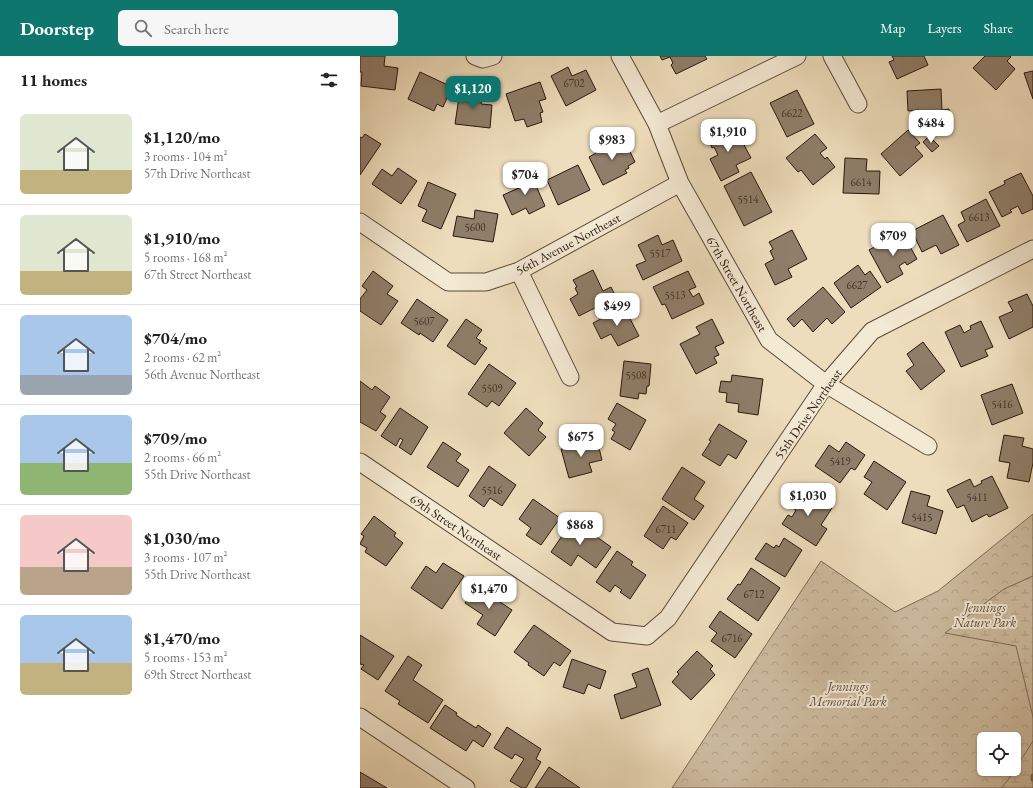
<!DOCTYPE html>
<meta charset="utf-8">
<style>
body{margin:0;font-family:"EB Garamond",serif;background:#f6f6f6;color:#202124;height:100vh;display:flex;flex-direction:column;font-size:15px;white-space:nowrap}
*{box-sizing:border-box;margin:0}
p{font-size:13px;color:#757577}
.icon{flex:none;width:22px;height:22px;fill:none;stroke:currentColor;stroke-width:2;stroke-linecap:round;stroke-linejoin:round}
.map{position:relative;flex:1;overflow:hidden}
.drawer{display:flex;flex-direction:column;background:#fff;width:360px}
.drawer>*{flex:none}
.fabs{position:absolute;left:617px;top:676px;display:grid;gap:8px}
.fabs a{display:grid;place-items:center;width:44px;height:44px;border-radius:6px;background:#fff;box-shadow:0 1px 3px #0004;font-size:20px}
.price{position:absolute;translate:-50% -34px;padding:0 9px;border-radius:8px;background:#fff;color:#222;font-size:13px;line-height:26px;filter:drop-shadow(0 1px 2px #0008)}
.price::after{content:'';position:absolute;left:50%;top:24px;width:12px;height:9px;margin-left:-6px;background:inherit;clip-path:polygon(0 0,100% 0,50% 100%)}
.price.current{background:#0f766e;color:#fff}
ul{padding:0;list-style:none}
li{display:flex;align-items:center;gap:12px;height:100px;padding:0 20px}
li+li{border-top:1px solid #e0e0e0}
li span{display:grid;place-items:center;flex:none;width:112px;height:80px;border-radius:6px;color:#555}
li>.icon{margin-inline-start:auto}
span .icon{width:48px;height:48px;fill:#fffc;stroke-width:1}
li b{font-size:17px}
h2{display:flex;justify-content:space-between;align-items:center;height:48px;padding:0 20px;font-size:17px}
header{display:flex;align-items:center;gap:24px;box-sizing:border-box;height:56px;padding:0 20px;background:#0f766e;color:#fff}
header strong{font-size:19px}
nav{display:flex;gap:22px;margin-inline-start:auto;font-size:14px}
.search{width:280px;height:36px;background:#f6f6f6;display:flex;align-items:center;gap:10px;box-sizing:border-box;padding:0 14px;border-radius:6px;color:#757577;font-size:15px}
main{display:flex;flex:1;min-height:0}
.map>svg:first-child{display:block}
</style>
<header>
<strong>Doorstep</strong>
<div class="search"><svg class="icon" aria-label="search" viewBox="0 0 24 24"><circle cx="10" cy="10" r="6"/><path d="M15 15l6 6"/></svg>Search here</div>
<nav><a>Map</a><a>Layers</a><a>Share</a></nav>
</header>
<main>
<section class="drawer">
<h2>11 homes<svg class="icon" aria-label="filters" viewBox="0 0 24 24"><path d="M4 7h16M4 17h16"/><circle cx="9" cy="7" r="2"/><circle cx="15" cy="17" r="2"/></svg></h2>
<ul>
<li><span style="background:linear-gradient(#dfe7d0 70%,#c2b280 0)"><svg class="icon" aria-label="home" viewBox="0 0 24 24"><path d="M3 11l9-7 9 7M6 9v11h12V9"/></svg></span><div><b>$1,120/mo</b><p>3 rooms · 104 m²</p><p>57th Drive Northeast</p></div></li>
<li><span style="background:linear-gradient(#dfe7d0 70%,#c2b280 0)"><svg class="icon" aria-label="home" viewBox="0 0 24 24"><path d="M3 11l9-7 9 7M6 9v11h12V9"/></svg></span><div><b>$1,910/mo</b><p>5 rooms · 168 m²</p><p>67th Street Northeast</p></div></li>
<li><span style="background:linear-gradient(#a9c7e8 75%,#9aa5b1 0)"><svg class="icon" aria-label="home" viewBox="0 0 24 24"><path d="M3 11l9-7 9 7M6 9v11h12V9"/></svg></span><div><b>$704/mo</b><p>2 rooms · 62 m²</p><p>56th Avenue Northeast</p></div></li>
<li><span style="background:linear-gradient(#a9c7e8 60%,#8fb573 0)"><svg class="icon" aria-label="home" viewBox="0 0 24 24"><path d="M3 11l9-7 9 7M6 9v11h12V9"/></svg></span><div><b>$709/mo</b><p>2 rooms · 66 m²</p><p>55th Drive Northeast</p></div></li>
<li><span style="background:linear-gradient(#f6c9c9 65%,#b9a48a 0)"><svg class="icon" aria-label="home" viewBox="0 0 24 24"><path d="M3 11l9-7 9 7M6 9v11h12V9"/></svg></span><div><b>$1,030/mo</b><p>3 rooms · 107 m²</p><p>55th Drive Northeast</p></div></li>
<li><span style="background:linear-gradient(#a9c7e8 60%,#c2b280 0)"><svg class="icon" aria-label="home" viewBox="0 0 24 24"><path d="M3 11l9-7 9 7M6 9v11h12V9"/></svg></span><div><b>$1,470/mo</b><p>5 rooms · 153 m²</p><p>69th Street Northeast</p></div></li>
</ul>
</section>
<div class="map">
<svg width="673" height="732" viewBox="0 0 673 732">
<defs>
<pattern id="forest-crowns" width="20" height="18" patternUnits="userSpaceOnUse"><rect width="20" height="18" fill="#cdbb9f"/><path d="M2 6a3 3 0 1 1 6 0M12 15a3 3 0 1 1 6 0" fill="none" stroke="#b0a088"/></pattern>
<pattern id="wetland-marsh" width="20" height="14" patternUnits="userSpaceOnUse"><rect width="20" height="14" fill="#cdbb9f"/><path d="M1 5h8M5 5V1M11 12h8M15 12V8" fill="none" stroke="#b0a088"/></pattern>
</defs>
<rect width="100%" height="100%" fill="#eeddbc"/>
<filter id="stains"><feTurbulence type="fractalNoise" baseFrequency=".005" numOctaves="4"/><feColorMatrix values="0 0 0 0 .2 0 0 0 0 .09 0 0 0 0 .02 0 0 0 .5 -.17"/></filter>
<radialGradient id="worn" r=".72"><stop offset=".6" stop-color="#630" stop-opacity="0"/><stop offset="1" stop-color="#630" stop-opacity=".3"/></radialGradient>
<path fill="url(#forest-crowns)" stroke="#7b6957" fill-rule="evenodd" d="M 673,458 L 673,732 L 312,732 L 461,505 L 535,556 L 578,535 ZM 624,683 L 654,683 L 654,713 L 624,713 Z"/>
<path fill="url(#wetland-marsh)" stroke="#7b6957" d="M 673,520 L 673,661 L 656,590 L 585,577 L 644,533 Z
M 673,685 L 673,732 L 641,732 L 648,724 Z"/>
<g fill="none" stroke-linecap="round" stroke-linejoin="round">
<path stroke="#776653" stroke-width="5" d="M 673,720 L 673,723"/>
</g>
<path fill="#8f7e69" stroke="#29170f" d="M 0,0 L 25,0 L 24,10 L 38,12 L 35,34 L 1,30 L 2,16 L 0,16 Z
M 300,0 L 345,0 L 347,3 L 316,18 L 311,9 L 313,7 L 310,1 L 302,4 Z
M 532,0 L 564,0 L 568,9 L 537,23 L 529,6 L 534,4 Z
M 625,0 L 650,0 L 651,1 L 647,5 L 655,13 L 636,34 L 613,12 Z
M 208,11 L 212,20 L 226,14 L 236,34 L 206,50 L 191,20 Z
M 673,15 L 673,43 L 664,17 Z
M 60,16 L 92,31 L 83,51 L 77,48 L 74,55 L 48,43 Z
M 180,26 L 186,43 L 179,45 L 183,56 L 180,57 L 182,66 L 167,71 L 164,63 L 155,65 L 146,38 Z
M 581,33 L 582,54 L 589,53 L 590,66 L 560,69 L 559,54 L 548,55 L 547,35 Z
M 100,34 L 122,37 L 121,48 L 132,49 L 130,72 L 95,68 Z
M 437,34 L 454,68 L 427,81 L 410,47 Z
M 372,70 L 380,86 L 382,85 L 391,102 L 376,109 L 379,116 L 361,125 L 350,103 L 358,99 L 354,91 L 352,92 L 348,82 Z
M 548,74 L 560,87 L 555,91 L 563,100 L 540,120 L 521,98 Z
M 5,78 L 21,88 L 0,119 L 0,81 L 2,82 Z
M 455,78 L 467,92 L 460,97 L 465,103 L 467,101 L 475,111 L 453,129 L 441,114 L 438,116 L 426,102 Z
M 569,80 L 579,90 L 572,96 L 563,86 Z
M 263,81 L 275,106 L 268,110 L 269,112 L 265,114 L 267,117 L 243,129 L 229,101 L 236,97 L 235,96 Z
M 485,102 L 507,103 L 506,115 L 520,115 L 519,138 L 483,137 Z
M 218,109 L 230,134 L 198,149 L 187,124 Z
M 38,112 L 57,125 L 41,148 L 12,128 L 22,113 L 32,120 Z
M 169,114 L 185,150 L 169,158 L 166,152 L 152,159 L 143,139 L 161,131 L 156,120 Z
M 391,116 L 412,156 L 384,170 L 364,130 Z
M 661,117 L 673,140 L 673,153 L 662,158 L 658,150 L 650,154 L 652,156 L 642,161 L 629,136 L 645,128 L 644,125 Z
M 68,126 L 96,138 L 81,173 L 62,165 L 67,154 L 58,150 Z
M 626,143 L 640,170 L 607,186 L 598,169 L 605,165 L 601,156 Z
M 115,154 L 138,158 L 133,186 L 93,180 L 97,160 L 114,163 Z
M 583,159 L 599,189 L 581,198 L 576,189 L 562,196 L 552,175 Z
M 432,174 L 447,203 L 428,213 L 432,221 L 415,229 L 405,208 L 414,203 L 410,195 L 413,193 L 409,186 Z
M 543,178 L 557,203 L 547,209 L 545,206 L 539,210 L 543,218 L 527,227 L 509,194 L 525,185 L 526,187 Z
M 298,179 L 302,189 L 313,184 L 322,205 L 283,224 L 276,209 L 286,205 L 278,189 Z
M 498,209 L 505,219 L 510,215 L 521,231 L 491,252 L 474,227 Z
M 233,214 L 243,235 L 251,231 L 255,239 L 248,243 L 249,245 L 219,260 L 210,243 L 218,238 L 215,232 L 217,231 L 213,224 Z
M 13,215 L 33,230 L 27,238 L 38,245 L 21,269 L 0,255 L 0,243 L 7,234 L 2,230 Z
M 328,215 L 336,231 L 329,234 L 333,241 L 339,237 L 344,248 L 312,263 L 305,248 L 302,249 L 293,231 Z
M 463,231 L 485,256 L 472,268 L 467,262 L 453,276 L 442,263 L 434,271 L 427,263 Z
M 667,238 L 673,250 L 673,271 L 649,283 L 639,261 L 653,255 L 648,246 Z
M 57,243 L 88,264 L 73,286 L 60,277 L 59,279 L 41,267 Z
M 264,251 L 279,280 L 258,290 L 251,278 L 241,283 L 233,267 Z
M 106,263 L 122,274 L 116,282 L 121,285 L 119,287 L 127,292 L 115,309 L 87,290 Z
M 352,263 L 364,287 L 355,291 L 359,299 L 354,301 L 357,307 L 336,318 L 320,288 L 340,278 L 336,271 Z
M 621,265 L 633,291 L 625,294 L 628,300 L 601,311 L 585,276 L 600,269 L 604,277 L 611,273 L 610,270 Z
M 563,286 L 585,315 L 561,334 L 546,315 L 554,309 L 547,298 Z
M 264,305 L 291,308 L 289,330 L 287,330 L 286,338 L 279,337 L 278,343 L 260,340 Z
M 129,308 L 156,327 L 139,350 L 132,345 L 127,351 L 108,338 Z
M 372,319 L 403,323 L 398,359 L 378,356 L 379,348 L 366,346 L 367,337 L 359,336 L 361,325 L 371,326 Z
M 0,325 L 12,334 L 15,330 L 30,341 L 20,356 L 26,360 L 16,375 L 0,366 Z
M 652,328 L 663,357 L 632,369 L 621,339 Z
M 257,347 L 286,364 L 270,394 L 251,383 L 255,376 L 252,374 L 256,368 L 248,363 Z
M 40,352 L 68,371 L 51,399 L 39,391 L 43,384 L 40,382 L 36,390 L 21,380 Z
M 166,352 L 183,367 L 178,374 L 186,381 L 169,400 L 144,377 Z
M 359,368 L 387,385 L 376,403 L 368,398 L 360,410 L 342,399 L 351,385 L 349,384 Z
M 644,379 L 664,382 L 662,390 L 673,393 L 673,407 L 669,426 L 647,422 L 650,407 L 639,405 Z
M 237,384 L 242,404 L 229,407 L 232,416 L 209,422 L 201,393 Z
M 83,386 L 101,398 L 96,405 L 109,414 L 98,431 L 67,411 Z
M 486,386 L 505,399 L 495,414 L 491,412 L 480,427 L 455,410 L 469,389 L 479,396 Z
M 514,405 L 546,426 L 527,454 L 504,438 L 512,426 L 504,421 Z
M 129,410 L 156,429 L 142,450 L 130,442 L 124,451 L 109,440 Z
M 322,411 L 345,426 L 334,443 L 344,450 L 334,464 L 302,443 Z
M 632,420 L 648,452 L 629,461 L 627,458 L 612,466 L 604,449 L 597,452 L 587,434 L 610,423 L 614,431 L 622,427 L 621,425 Z
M 440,432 L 472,452 L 461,469 L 467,473 L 456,490 L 422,468 L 428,459 L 432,461 L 436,454 L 429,450 Z
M 551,435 L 570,440 L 567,450 L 583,455 L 576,478 L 542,467 Z
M 173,443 L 200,462 L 181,489 L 166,479 L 171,472 L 159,463 Z
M 303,450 L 328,467 L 316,484 L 311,481 L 303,493 L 284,480 Z
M 14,460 L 36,477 L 34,480 L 43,487 L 26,510 L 5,496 L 7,492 L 0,488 L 4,480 L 1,478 Z
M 213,464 L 251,491 L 236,512 L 218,499 L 211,510 L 191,496 Z
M 424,482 L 442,494 L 425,521 L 395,503 L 406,487 L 414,492 L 416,489 L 419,491 Z
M 257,495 L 273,506 L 271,509 L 286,519 L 270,543 L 260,536 L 262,534 L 255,529 L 250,536 L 236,526 Z
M 83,507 L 104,520 L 82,553 L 51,532 L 66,510 L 76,517 Z
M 391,512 L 420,532 L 398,565 L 367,543 L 378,528 L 380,529 Z
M 116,530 L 152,554 L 135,580 L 117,568 L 123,559 L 105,547 Z
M 360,555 L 392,578 L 375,602 L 351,585 L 357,577 L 349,571 Z
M 174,569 L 211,595 L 200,610 L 194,606 L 184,620 L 168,609 L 169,607 L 154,596 Z
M 0,579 L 34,600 L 18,624 L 1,613 L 4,609 L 0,608 Z
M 337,595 L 353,610 L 350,613 L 355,619 L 331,644 L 312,626 L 319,618 L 317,616 Z
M 48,600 L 62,609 L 53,624 L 83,644 L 68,667 L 38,648 L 40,645 L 25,635 Z
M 212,603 L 246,615 L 240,633 L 228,628 L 224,638 L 203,631 Z
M 288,612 L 301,649 L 261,663 L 254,639 L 277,631 L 272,618 Z
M 85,649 L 97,657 L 96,659 L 116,672 L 118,669 L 131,678 L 123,691 L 113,684 L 106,695 L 70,672 Z
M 147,671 L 181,693 L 176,703 L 181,706 L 166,732 L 162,732 L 150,725 L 164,703 L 155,698 L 152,703 L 134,692 Z
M 189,711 L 220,732 L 175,732 Z
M 0,716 L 27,732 L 0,732 Z"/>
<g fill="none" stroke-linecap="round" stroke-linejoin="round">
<g stroke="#5a483a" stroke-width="19">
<path id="street" d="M 115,0 L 123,3 L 133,0
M 260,0 L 297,68 L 320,127 L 409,284 L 466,328 L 568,390
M 472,0 L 498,48
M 297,68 L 437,0
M 0,166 L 88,226 L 126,226 L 159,215 L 320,127
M 159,215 L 210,321
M 0,406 L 252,576 L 287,580 L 308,562 L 466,328 L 512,275 L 673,193
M 0,661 L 106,732"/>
</g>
<use href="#street" stroke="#f4e9d3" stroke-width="17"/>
</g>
<g text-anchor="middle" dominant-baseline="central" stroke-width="4" stroke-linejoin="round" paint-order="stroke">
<g font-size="11" fill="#423126">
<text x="214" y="27">6702</text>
<text x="432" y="57">6622</text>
<text x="501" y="126">6614</text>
<text x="388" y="143">5514</text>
<text x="619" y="161">6613</text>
<text x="115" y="171">5600</text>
<text x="300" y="197">5517</text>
<text x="497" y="229">6627</text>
<text x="315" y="239">5513</text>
<text x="64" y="265">5607</text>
<text x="276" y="319">5508</text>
<text x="132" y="332">5509</text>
<text x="642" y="348">5416</text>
<text x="480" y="405">5419</text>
<text x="132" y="434">5516</text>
<text x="617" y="441">5411</text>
<text x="562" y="461">5415</text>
<text x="306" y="473">6711</text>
<text x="394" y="538">6712</text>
<text x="372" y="582">6716</text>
</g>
<g font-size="13" fill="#29170f" stroke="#f4e9d3">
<text transform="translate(208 188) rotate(-28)">56th Avenue Northeast</text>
<text transform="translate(377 228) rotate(60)">67th Street Northeast</text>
<text transform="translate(448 358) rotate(-55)">55th Drive Northeast</text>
<text transform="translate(96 471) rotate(34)">69th Street Northeast</text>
</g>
<g font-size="13" font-style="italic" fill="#5a483a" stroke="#f4e9d3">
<text x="625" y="551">Jennings<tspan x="625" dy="15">Nature Park</tspan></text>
<text x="488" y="630">Jennings<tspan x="488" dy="15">Memorial Park</tspan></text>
</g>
</g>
<rect width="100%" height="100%" filter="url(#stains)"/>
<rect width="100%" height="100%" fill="url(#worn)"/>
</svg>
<div class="fabs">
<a><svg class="icon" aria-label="locate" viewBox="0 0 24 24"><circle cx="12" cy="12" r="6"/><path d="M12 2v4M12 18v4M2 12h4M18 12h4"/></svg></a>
</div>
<b class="price current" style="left:113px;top:54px">$1,120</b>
<b class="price" style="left:571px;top:88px">$484</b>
<b class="price" style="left:368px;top:97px">$1,910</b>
<b class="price" style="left:252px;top:105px">$983</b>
<b class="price" style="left:165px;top:140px">$704</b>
<b class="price" style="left:533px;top:201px">$709</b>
<b class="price" style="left:257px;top:271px">$499</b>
<b class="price" style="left:221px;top:402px">$675</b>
<b class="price" style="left:448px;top:461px">$1,030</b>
<b class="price" style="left:220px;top:490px">$868</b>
<b class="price" style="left:129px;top:554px">$1,470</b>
</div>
</main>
